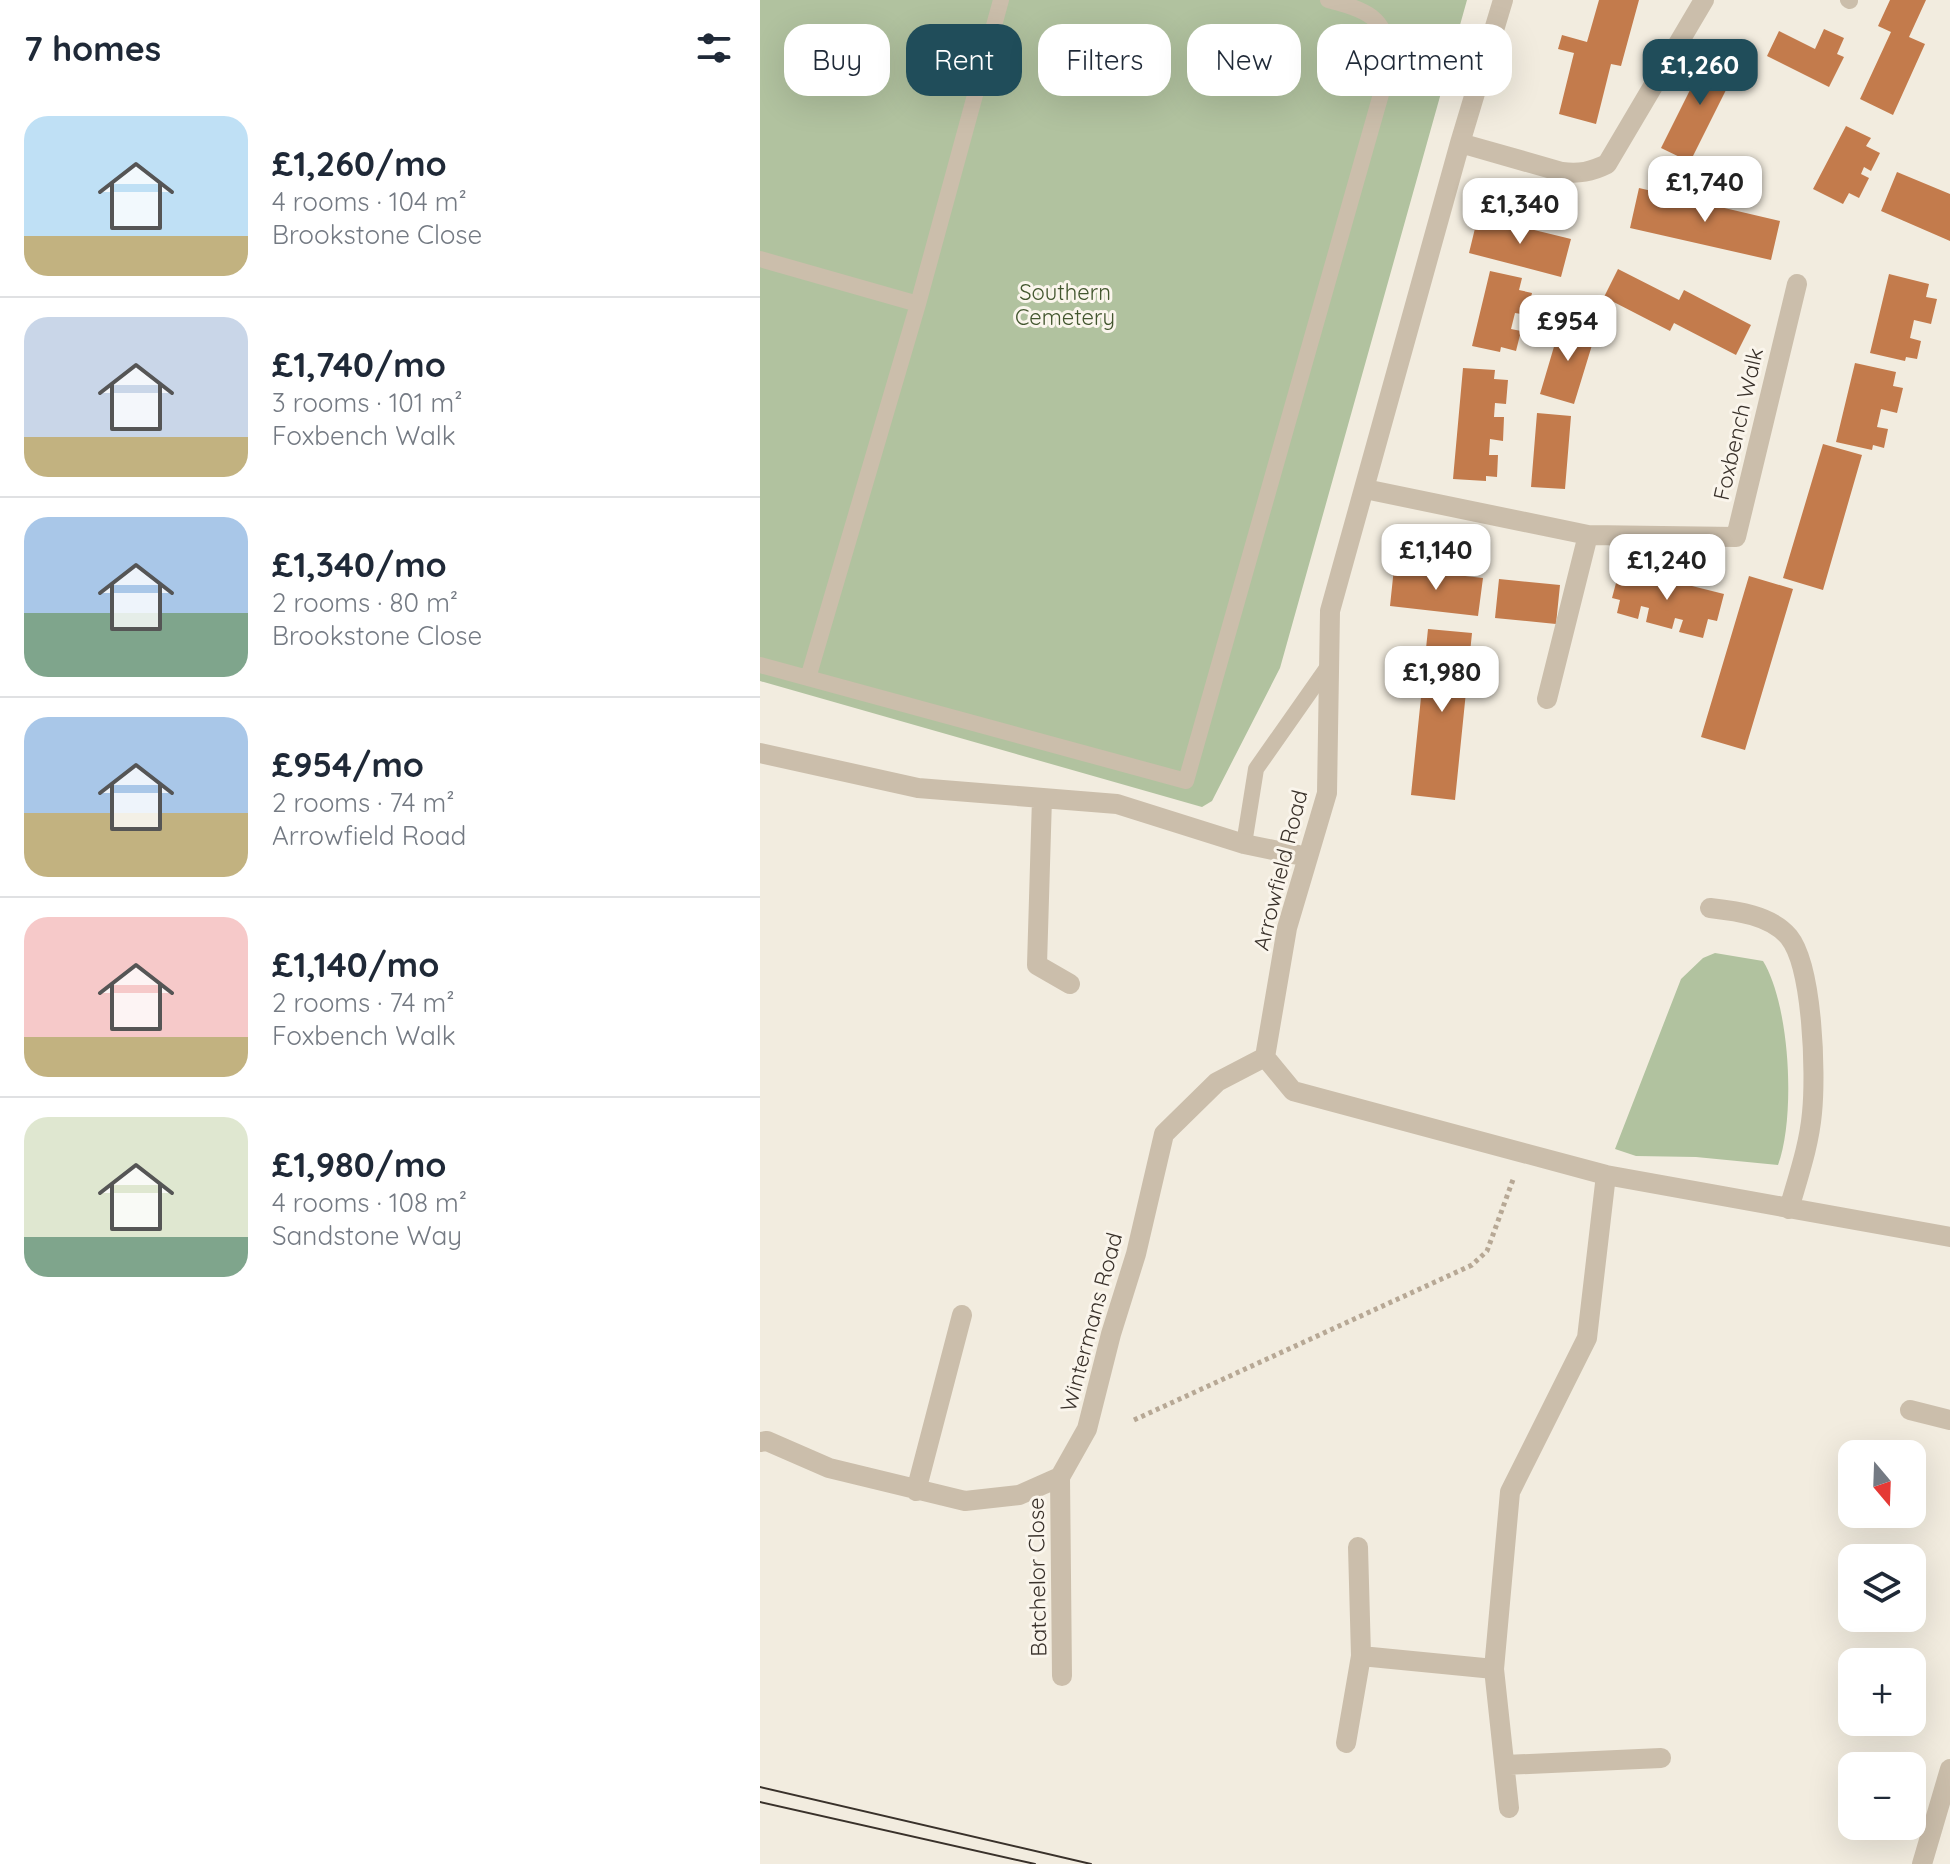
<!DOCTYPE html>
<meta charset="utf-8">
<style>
body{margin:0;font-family:Quicksand,sans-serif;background:#f2f2f3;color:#1f2937;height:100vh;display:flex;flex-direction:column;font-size:30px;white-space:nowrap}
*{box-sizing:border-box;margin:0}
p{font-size:26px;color:#747a83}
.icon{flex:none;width:44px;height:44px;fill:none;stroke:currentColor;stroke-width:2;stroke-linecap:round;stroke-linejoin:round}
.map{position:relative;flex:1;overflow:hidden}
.side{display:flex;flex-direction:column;background:#fff;width:760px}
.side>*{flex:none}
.banner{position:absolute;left:24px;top:24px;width:760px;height:72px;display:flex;gap:16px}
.needle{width:52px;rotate:161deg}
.fabs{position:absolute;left:1078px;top:1440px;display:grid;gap:16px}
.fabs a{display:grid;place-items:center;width:88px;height:88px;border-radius:16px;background:#fff;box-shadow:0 8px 32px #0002;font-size:40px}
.price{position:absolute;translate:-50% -68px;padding:0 18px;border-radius:16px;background:#fff;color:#222;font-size:26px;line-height:52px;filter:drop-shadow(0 2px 4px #0008)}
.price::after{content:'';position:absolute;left:50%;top:48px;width:24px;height:18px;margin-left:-12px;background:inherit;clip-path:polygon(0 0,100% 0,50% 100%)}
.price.on{background:#204d5a;color:#fff}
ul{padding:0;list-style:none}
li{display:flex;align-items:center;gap:24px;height:200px;padding:0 24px}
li+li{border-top:2px solid #e0e1e3}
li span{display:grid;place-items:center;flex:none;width:224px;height:160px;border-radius:24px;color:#555}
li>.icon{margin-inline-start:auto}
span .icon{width:96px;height:96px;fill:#fffc;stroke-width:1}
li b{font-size:34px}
h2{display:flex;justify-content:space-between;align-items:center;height:96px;padding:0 24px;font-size:34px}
.tag{padding:0 28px;border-radius:24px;background:#fff;box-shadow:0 8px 32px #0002;font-size:28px;line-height:72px}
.tag.on{background:#204d5a;color:#fff}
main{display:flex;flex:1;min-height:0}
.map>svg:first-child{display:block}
</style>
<main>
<section class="side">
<h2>7 homes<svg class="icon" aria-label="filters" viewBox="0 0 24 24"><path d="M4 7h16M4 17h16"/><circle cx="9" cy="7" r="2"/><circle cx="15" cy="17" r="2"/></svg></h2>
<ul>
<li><span style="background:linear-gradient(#bfe0f5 75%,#c2b280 0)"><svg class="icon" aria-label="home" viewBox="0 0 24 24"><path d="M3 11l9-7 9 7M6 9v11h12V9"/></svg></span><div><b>£1,260/mo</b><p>4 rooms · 104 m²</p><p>Brookstone Close</p></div></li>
<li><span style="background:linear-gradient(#c9d6e8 75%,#c2b280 0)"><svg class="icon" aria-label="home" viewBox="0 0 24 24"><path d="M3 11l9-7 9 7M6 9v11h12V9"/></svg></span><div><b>£1,740/mo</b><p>3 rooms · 101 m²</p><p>Foxbench Walk</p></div></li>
<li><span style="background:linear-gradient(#a9c7e8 60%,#7fa58c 0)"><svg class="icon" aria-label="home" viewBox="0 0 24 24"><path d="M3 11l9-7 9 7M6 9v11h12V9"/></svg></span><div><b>£1,340/mo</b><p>2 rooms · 80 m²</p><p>Brookstone Close</p></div></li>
<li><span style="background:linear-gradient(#a9c7e8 60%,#c2b280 0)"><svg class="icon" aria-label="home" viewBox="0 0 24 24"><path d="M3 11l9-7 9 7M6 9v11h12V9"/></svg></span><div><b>£954/mo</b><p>2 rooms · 74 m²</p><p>Arrowfield Road</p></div></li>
<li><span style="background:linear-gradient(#f6c9c9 75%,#c2b280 0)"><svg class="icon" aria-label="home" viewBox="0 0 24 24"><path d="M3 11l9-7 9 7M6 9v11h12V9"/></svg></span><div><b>£1,140/mo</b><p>2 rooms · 74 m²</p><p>Foxbench Walk</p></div></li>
<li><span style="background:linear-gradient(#dfe7d0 75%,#7fa58c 0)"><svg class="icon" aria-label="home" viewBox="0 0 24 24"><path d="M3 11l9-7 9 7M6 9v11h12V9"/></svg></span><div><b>£1,980/mo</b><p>4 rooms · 108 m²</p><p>Sandstone Way</p></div></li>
</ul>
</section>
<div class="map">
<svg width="1190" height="1864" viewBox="0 0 1190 1864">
<rect width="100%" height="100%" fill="#f2ecdf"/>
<path fill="#b1c29f" d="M 0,0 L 707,0 L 520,668 L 452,801 L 442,807 L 0,681 Z
M 955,953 L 1003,961 C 1030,1005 1036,1116 1018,1165 L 936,1157 L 876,1156 L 855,1149 L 921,979 L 943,958 Z"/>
<path fill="#c37b4c" d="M 839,0 L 879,0 L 861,66 L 851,64 L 836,124 L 799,114 L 814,53 L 798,49 L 802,35 L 827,42 Z
M 1130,0 L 1166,0 L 1149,37 L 1165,44 L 1133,115 L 1100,99 L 1131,32 L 1118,26 Z
M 1064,29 L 1084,38 L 1077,54 L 1084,57 L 1069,87 L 1007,56 L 1019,31 L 1055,49 Z
M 949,52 L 978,66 L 930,162 L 901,148 Z
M 1086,126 L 1111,138 L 1106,146 L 1120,153 L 1111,171 L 1104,167 L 1101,174 L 1109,178 L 1099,198 L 1089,193 L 1083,204 L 1053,189 Z
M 1137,172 L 1190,194 L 1190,241 L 1121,211 Z
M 879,188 L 1020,221 L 1011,260 L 870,228 Z
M 718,216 L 811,239 L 801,277 L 709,253 Z
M 858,269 L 919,300 L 924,290 L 991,325 L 976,355 L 914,323 L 910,331 L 844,297 Z
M 730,271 L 762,278 L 759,290 L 772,293 L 767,315 L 755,313 L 751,329 L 761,331 L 756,351 L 741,347 L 740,352 L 712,346 Z
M 1129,274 L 1169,284 L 1166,297 L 1177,299 L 1171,324 L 1154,320 L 1150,338 L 1161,341 L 1157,359 L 1146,357 L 1145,361 L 1110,353 Z
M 801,323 L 836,332 L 814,404 L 780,394 Z
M 1095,363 L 1136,372 L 1133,386 L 1143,388 L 1137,413 L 1121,409 L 1117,427 L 1128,429 L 1124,448 L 1113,445 L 1112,450 L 1076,442 Z
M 703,368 L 735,370 L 734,379 L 748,380 L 746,404 L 735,403 L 734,417 L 744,417 L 743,441 L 730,439 L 729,455 L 738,455 L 737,477 L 726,476 L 726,481 L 693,479 Z
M 777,413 L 811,416 L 805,489 L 771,487 Z
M 1063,444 L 1102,455 L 1063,590 L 1023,578 Z
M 634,568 L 723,578 L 718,616 L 630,606 Z
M 860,568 L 964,594 L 957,621 L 948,619 L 943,638 L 919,632 L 923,620 L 915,618 L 912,629 L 886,622 L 889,608 L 881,606 L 878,619 L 857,613 L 860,600 L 852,598 Z
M 989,576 L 1033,589 L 985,750 L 941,737 Z
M 739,579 L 800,585 L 796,624 L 735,618 Z
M 668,629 L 712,633 L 695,800 L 651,795 Z"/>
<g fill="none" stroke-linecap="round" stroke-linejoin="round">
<path stroke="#b7a895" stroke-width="5" stroke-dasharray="4 4" stroke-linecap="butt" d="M 374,1420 L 712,1265 L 727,1251 L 754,1177"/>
<path stroke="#cbbeab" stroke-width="16" d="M 1088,0 L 1090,1
M 0,259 L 158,304
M 0,665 L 426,781 L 631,59 C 626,16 606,10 568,0
M 48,678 L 158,304 L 241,0
M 484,844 L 496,769 L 569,665"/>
<path stroke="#cbbeab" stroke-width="20" d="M 743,0 L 700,143 L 570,611 L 567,793 L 527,928 L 505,1057 L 533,1091 L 846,1175 L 1190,1237
M 700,143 L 802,172 C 819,174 831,172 847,164 L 944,0
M 605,489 L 828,535 L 976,537 L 1037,284
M 787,699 L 828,535
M 0,753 L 158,788 L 357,804 L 484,844 L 548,857
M 282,798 L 277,965 L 310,984
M 950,908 C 976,911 1011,915 1029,937 C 1053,967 1056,1074 1052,1113 C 1049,1146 1038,1177 1029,1209
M 1150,1410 L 1190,1420
M 0,1442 L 7,1441 L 69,1468 L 205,1501 L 259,1495 L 300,1477 L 327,1429 L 351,1334 L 376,1254 L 404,1134 L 457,1082 L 505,1057
M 300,1477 L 302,1676
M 156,1491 L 202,1315
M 601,1656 L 734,1669
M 586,1743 L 601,1656 L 598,1547
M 745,1765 L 901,1758
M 749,1808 L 734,1669 L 750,1492 L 827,1338 L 846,1175
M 1162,1864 L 1190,1769"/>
<path stroke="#39312a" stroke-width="2" d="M 0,1787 L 331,1864
M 0,1802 L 275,1864"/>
</g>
<g text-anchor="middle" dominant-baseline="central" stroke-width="6" stroke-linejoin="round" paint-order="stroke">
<g font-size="22" fill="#42562e" stroke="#faf5ec">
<text x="305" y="292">Southern<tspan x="305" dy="25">Cemetery</tspan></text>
</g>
<g font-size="22" fill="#39312a" stroke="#faf5ec">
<text transform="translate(978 424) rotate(-77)">Foxbench Walk</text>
<text transform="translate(520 870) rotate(-76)">Arrowfield Road</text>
<text transform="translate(331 1322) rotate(-75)">Wintermans Road</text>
<text transform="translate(277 1577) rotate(-91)">Batchelor Close</text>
</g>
</g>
</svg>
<div class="fabs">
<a><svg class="needle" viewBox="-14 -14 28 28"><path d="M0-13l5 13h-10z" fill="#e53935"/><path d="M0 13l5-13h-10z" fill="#747a83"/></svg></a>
<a><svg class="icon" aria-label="layers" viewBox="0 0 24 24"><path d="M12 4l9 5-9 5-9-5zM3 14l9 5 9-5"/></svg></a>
<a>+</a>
<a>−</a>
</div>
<b class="price on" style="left:940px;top:107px">£1,260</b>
<b class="price" style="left:945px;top:224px">£1,740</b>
<b class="price" style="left:760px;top:246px">£1,340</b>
<b class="price" style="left:808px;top:363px">£954</b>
<b class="price" style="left:676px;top:592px">£1,140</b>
<b class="price" style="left:907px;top:602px">£1,240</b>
<b class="price" style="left:682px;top:714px">£1,980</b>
<div class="banner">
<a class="tag">Buy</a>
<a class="tag on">Rent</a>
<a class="tag">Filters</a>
<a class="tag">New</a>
<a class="tag">Apartment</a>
</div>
</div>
</main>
